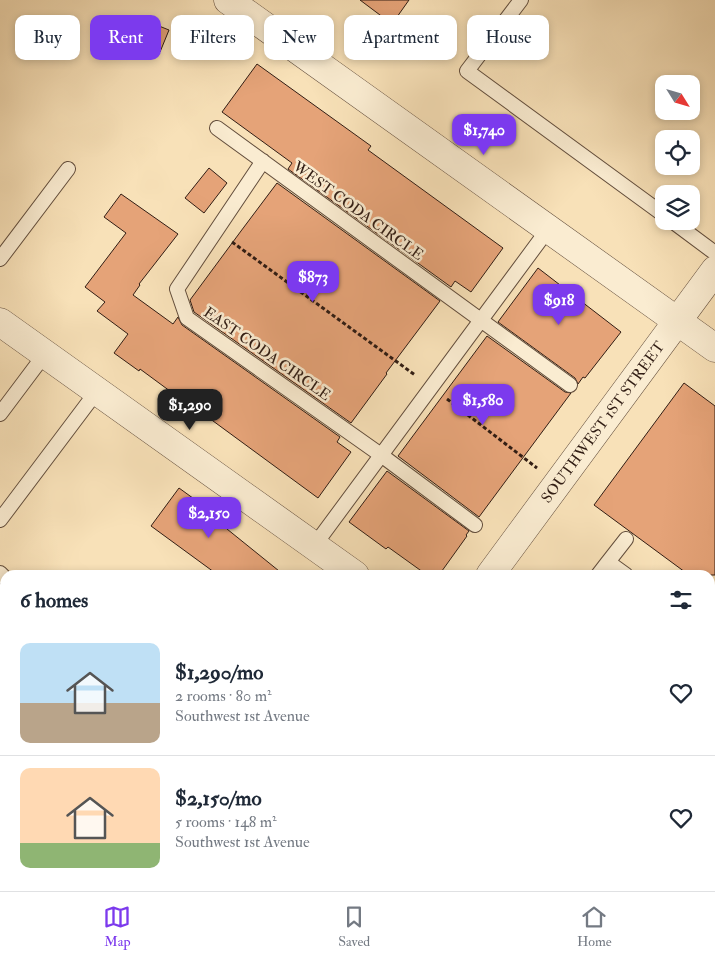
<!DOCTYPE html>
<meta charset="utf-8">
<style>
body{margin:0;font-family:"IM FELL Double Pica",serif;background:#f2f2f3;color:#1f2937;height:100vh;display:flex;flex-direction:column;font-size:19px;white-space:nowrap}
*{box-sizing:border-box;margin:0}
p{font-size:16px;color:#747a83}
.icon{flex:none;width:28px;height:28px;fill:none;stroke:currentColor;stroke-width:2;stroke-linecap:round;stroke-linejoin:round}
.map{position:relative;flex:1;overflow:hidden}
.side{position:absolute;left:0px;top:570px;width:715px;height:321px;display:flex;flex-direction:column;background:#fff;border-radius:15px 15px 0 0;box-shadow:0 2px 8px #0003}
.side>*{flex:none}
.banner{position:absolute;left:15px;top:15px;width:685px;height:45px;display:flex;gap:10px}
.needle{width:32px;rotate:127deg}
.fabs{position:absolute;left:655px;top:75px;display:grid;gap:10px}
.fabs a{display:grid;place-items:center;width:45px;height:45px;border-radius:10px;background:#fff;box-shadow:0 2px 8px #0003;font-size:25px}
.price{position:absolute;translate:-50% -42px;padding:0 11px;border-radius:10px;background:#7c3aed;color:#fff;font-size:16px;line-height:32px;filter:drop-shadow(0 1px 2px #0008)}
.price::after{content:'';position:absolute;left:50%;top:30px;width:15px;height:11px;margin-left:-8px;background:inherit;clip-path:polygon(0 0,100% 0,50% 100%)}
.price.on{background:#222;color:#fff}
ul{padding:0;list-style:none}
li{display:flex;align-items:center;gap:15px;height:125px;padding:0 20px}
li+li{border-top:1px solid #e0e1e3}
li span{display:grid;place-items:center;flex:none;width:140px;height:100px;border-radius:10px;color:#555}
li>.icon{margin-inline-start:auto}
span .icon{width:60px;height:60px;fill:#fffc;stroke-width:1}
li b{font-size:21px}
h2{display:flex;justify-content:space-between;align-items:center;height:60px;padding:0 20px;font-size:21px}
.chip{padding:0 18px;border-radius:10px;background:#fff;box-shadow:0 2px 8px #0003;font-size:18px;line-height:45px}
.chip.on{background:#7c3aed;color:#fff}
.tab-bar{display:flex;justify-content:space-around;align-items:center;height:70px;border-top:1px solid #e0e1e3;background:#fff;font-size:14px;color:#747a83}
.tab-bar a{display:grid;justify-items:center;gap:2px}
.tab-bar .on{color:#7c3aed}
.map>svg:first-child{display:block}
</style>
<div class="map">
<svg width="715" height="891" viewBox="0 0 715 891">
<rect width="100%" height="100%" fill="#f8e1b8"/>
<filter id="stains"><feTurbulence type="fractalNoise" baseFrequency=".004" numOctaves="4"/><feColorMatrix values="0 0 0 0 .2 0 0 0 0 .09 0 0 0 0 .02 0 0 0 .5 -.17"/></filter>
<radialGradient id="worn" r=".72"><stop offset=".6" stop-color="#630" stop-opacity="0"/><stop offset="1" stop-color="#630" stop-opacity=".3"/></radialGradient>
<path fill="#e5a378" stroke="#311d14" d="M 360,0 L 409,0 L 392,24 Z
M 144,20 L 169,30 L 160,52 L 135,43 Z
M 257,64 L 371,146 L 368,150 L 503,248 L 471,292 L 455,281 L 451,287 L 288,169 L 292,163 L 222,112 Z
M 209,168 L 227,183 L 204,213 L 185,198 Z
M 277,183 L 440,301 L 386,373 L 387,374 L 351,423 L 194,312 L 190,300 L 241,231 Z
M 121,194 L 178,234 L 139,284 L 140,285 L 133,295 L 173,324 L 178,317 L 182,325 L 340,437 L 337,442 L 351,452 L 318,498 L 179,396 L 178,397 L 140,369 L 139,371 L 114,353 L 128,334 L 97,311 L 105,302 L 85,287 L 126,233 L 104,217 Z
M 538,268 L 621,332 L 585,378 L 583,377 L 578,384 L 575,378 L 498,322 Z
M 487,336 L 565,392 L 571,393 L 479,517 L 398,456 Z
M 684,383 L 715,406 L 715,575 L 689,575 L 594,505 Z
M 387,471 L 469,531 L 466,535 L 467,536 L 439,575 L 427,575 L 388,547 L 386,549 L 349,522 Z
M 179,488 L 230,525 L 227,529 L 284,575 L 218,575 L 151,526 Z"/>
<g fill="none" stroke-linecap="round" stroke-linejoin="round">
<g stroke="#634e3d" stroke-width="16">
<path id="service" d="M 521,0 L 467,71 L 664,215
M 217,128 L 570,385
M 263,161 L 177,289 L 187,318 L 381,455 L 475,525
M 672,221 L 715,253
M 0,259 L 68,169
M 0,414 L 45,354
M 0,520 L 97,391
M 314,546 L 549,228
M 608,562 L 626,539
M 0,573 L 5,578
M 598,575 L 608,562 L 626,575
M 0,620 L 5,614
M 710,637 L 715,641
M 0,676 L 5,669
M 0,747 L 5,741
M 11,891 L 15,886"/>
</g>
<g stroke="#634e3d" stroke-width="29">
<g id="minor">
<path d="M 228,0 L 715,348"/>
<path d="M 0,322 L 355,575"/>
<path id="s1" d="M 490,575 L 715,270"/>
<path d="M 710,833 L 715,837"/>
<path d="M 254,891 L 257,886"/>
</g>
</g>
<g stroke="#634e3d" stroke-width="29">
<path id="tertiary" d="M 0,811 L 5,814
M 104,886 L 111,891"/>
</g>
<path stroke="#311d14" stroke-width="3" stroke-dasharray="4 2.5" stroke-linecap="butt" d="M 232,242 L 415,375
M 447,399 L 537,468"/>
<use href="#service" stroke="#faecd1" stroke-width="14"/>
<use href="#minor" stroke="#faecd1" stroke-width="28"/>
<use href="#tertiary" stroke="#faecd1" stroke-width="28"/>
</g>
<g text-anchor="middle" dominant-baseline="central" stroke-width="5" stroke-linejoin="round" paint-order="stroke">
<g font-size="15" fill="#311d14" stroke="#faecd1">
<text transform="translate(358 211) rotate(36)">WEST CODA CIRCLE</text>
<text transform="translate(267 354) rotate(35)">EAST CODA CIRCLE</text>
<text stroke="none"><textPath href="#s1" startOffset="190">SOUTHWEST 1ST STREET</textPath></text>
</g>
</g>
<rect width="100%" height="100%" filter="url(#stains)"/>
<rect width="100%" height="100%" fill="url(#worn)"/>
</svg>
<div class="fabs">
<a><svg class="needle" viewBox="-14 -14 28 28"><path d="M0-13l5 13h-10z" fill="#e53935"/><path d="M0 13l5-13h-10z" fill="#747a83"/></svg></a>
<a><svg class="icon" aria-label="locate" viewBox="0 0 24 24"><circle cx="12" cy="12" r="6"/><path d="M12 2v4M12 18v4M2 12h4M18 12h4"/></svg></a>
<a><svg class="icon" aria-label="layers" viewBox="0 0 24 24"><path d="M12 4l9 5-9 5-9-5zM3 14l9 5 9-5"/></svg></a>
</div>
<b class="price" style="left:484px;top:156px">$1,740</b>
<b class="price" style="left:313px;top:303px">$873</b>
<b class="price" style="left:559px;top:326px">$918</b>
<b class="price" style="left:483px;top:426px">$1,580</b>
<b class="price on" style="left:190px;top:431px">$1,290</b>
<b class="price" style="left:209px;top:539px">$2,150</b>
<div class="banner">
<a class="chip">Buy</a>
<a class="chip on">Rent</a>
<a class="chip">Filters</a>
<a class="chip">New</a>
<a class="chip">Apartment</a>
<a class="chip">House</a>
</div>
<section class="side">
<h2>6 homes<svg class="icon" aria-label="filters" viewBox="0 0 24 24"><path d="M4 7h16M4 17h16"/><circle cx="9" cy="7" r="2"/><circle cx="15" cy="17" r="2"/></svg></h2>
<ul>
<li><span style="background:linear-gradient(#bfe0f5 60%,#b9a48a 0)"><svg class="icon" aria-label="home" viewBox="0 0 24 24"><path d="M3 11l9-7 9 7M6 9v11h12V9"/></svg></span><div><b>$1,290/mo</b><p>2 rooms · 80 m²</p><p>Southwest 1st Avenue</p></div><svg class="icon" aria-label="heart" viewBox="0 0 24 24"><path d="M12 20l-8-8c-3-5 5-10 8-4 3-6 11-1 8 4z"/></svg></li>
<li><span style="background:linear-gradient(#ffd9b3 75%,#8fb573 0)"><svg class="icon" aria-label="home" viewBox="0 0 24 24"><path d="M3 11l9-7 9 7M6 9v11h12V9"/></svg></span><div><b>$2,150/mo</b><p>5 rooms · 148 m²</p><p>Southwest 1st Avenue</p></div><svg class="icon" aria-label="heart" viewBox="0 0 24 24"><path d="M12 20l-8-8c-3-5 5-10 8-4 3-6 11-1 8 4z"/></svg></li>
</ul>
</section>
</div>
<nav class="tab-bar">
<a class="on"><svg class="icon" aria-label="map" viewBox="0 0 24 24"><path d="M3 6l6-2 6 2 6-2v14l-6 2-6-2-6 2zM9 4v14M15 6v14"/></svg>Map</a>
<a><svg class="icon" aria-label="saved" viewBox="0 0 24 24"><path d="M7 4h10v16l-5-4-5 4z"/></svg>Saved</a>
<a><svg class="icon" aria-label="home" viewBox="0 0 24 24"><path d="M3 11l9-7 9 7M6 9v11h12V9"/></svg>Home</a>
</nav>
